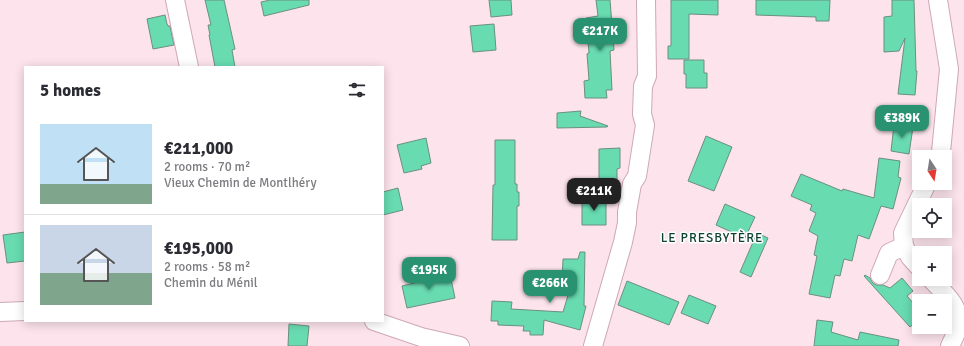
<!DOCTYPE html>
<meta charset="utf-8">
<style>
body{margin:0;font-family:Signika,sans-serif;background:#f2f2f3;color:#2b2b33;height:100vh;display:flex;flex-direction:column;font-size:15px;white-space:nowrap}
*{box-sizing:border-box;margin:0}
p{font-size:13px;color:#7c7c81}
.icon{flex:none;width:22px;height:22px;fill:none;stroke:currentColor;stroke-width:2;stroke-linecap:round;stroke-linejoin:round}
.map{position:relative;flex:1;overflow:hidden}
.sheet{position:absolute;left:24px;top:66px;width:360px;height:256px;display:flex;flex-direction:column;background:#fff;border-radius:0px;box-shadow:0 2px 10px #0003}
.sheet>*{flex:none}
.needle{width:26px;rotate:168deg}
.fabs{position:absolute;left:912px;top:150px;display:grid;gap:8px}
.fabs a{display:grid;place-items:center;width:40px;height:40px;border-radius:0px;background:#fff;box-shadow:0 2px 10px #0003;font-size:20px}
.price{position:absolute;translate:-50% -34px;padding:0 9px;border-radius:8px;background:#299270;color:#fff;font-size:13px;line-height:26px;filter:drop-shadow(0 1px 2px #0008)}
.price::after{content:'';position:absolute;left:50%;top:24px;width:12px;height:9px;margin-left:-6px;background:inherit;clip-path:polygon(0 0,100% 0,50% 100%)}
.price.selected{background:#222;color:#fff}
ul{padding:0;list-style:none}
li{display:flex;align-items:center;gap:12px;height:100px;padding:0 16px}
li+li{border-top:1px solid #e1e1e2}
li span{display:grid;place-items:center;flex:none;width:112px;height:80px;border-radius:0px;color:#555}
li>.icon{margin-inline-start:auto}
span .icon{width:48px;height:48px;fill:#fffc;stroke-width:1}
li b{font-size:17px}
h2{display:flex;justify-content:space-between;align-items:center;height:48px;padding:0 16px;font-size:17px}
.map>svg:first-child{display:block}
</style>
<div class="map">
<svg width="964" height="346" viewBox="0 0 964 346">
<rect width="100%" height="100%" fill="#fce3ec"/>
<path fill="#68dbb1" stroke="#6a9080" d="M 205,0 L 224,0 L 235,49 L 232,50 L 235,67 L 215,67 L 209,35 L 210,35 L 208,25 L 211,25 Z
M 270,0 L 309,0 L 309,5 L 264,16 L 261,2 Z
M 489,0 L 511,0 L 512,15 L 491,17 Z
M 596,0 L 610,0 L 614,50 L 610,51 L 612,90 L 606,90 L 607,98 L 585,98 L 584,81 L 589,80 L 587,54 L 589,53 L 586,18 L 598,16 Z
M 671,0 L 718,0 L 718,15 L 689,14 L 689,59 L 668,59 L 668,46 L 671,46 Z
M 756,0 L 830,0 L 829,21 L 816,21 L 816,17 L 756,15 Z
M 892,0 L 914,0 L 916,71 L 917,71 L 915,95 L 898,94 L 905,38 L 899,51 L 884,52 L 884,17 L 892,16 Z
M 165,15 L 167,24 L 168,26 L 170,26 L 174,45 L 153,49 L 147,19 Z
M 494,24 L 496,50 L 473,52 L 470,26 Z
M 684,60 L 704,60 L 704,73 L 707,73 L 707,88 L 686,88 L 686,74 L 684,74 Z
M 581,111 L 580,116 L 608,126 L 607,127 L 557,128 L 557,113 Z
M 894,125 L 913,127 L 909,154 L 891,151 Z
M 706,136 L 732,147 L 714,191 L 688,181 Z
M 426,138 L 431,163 L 421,166 L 422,169 L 404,173 L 397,145 Z
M 495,140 L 515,140 L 515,184 L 517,184 L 517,192 L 519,192 L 519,206 L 517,206 L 517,240 L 492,240 L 493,185 L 495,185 Z
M 620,148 L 620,168 L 617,169 L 617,182 L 599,182 L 599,149 Z
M 879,158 L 900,161 L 898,177 L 901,178 L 893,209 L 881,206 L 869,239 L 858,235 L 852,261 L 844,259 L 840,276 L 835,275 L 830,298 L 809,294 L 817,256 L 814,255 L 818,236 L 809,231 L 816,213 L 810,210 L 812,205 L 791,196 L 801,174 L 842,191 L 843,189 L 874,198 Z
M 398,188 L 403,210 L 383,215 L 383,192 Z
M 582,198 L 606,199 L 606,225 L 582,225 Z
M 725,204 L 755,217 L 745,238 L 716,225 Z
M 25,232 L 25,261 L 7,263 L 3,235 Z
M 757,233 L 768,238 L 751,277 L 740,272 Z
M 580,252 L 585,252 L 584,306 L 586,306 L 580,330 L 544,320 L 543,335 L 530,335 L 530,331 L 523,331 L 524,326 L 498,325 L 498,321 L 491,321 L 492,301 L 512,302 L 511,309 L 563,312 L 572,282 L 562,282 L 563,259 L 578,259 Z
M 450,274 L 455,298 L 407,308 L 402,286 Z
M 865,275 L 870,278 L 872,282 L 876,285 L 883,285 L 890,288 L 902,278 L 913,291 L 907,296 L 919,310 L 919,319 L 910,327 L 864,276 Z
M 627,281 L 679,302 L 669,325 L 618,305 Z
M 689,295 L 716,306 L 708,324 L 681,313 Z
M 817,320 L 833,322 L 831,332 L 858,340 L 860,332 L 899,340 L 898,346 L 814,346 Z
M 289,324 L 309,326 L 307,346 L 288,346 Z"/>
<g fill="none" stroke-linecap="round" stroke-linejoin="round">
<g stroke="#cea8b7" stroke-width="20">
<path id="minor" d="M 175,0 L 189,67
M 938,0 L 949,69 L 941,152 L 939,157
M 919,267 L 910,257 L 904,246 L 903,233 L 927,183
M 880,275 L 889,253 L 904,246
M 931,279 C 943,292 961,306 958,326 C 957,332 953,340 950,346
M 0,312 L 25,311
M 374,321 L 421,337 L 460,346
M 593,346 L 623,242 L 627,223 L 627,212 L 632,184 L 637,176 L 645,125 L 642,114 L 643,86 L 647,76 L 646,0"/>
</g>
<use href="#minor" stroke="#fff" stroke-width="18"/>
</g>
<g text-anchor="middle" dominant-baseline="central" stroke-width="3" stroke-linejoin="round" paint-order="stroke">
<g font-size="13" letter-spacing="1" fill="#0f4130" stroke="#fff">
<text x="712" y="238">LE PRESBYTÈRE</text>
</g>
</g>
</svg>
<div class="fabs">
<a><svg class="needle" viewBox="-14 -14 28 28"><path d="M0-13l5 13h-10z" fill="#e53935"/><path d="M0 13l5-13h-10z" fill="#7c7c81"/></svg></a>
<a><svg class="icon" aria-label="locate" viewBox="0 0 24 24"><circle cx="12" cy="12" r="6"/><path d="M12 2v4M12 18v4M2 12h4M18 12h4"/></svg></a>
<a>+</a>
<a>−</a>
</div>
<b class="price" style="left:600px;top:52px">€217K</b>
<b class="price" style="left:902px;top:139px">€389K</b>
<b class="price selected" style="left:594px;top:212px">€211K</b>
<b class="price" style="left:429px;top:291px">€195K</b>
<b class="price" style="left:550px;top:304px">€266K</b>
<section class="sheet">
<h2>5 homes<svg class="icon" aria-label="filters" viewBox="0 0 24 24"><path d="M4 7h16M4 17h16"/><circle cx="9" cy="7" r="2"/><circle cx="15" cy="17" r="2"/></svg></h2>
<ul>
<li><span style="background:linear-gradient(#bfe0f5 75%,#7fa58c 0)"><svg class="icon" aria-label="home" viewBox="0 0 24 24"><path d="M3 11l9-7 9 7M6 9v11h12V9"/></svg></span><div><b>€211,000</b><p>2 rooms · 70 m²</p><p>Vieux Chemin de Montlhéry</p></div></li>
<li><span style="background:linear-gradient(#c9d6e8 60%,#7fa58c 0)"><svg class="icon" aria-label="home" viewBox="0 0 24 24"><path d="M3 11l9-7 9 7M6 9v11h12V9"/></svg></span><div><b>€195,000</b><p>2 rooms · 58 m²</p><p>Chemin du Ménil</p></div></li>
</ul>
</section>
</div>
